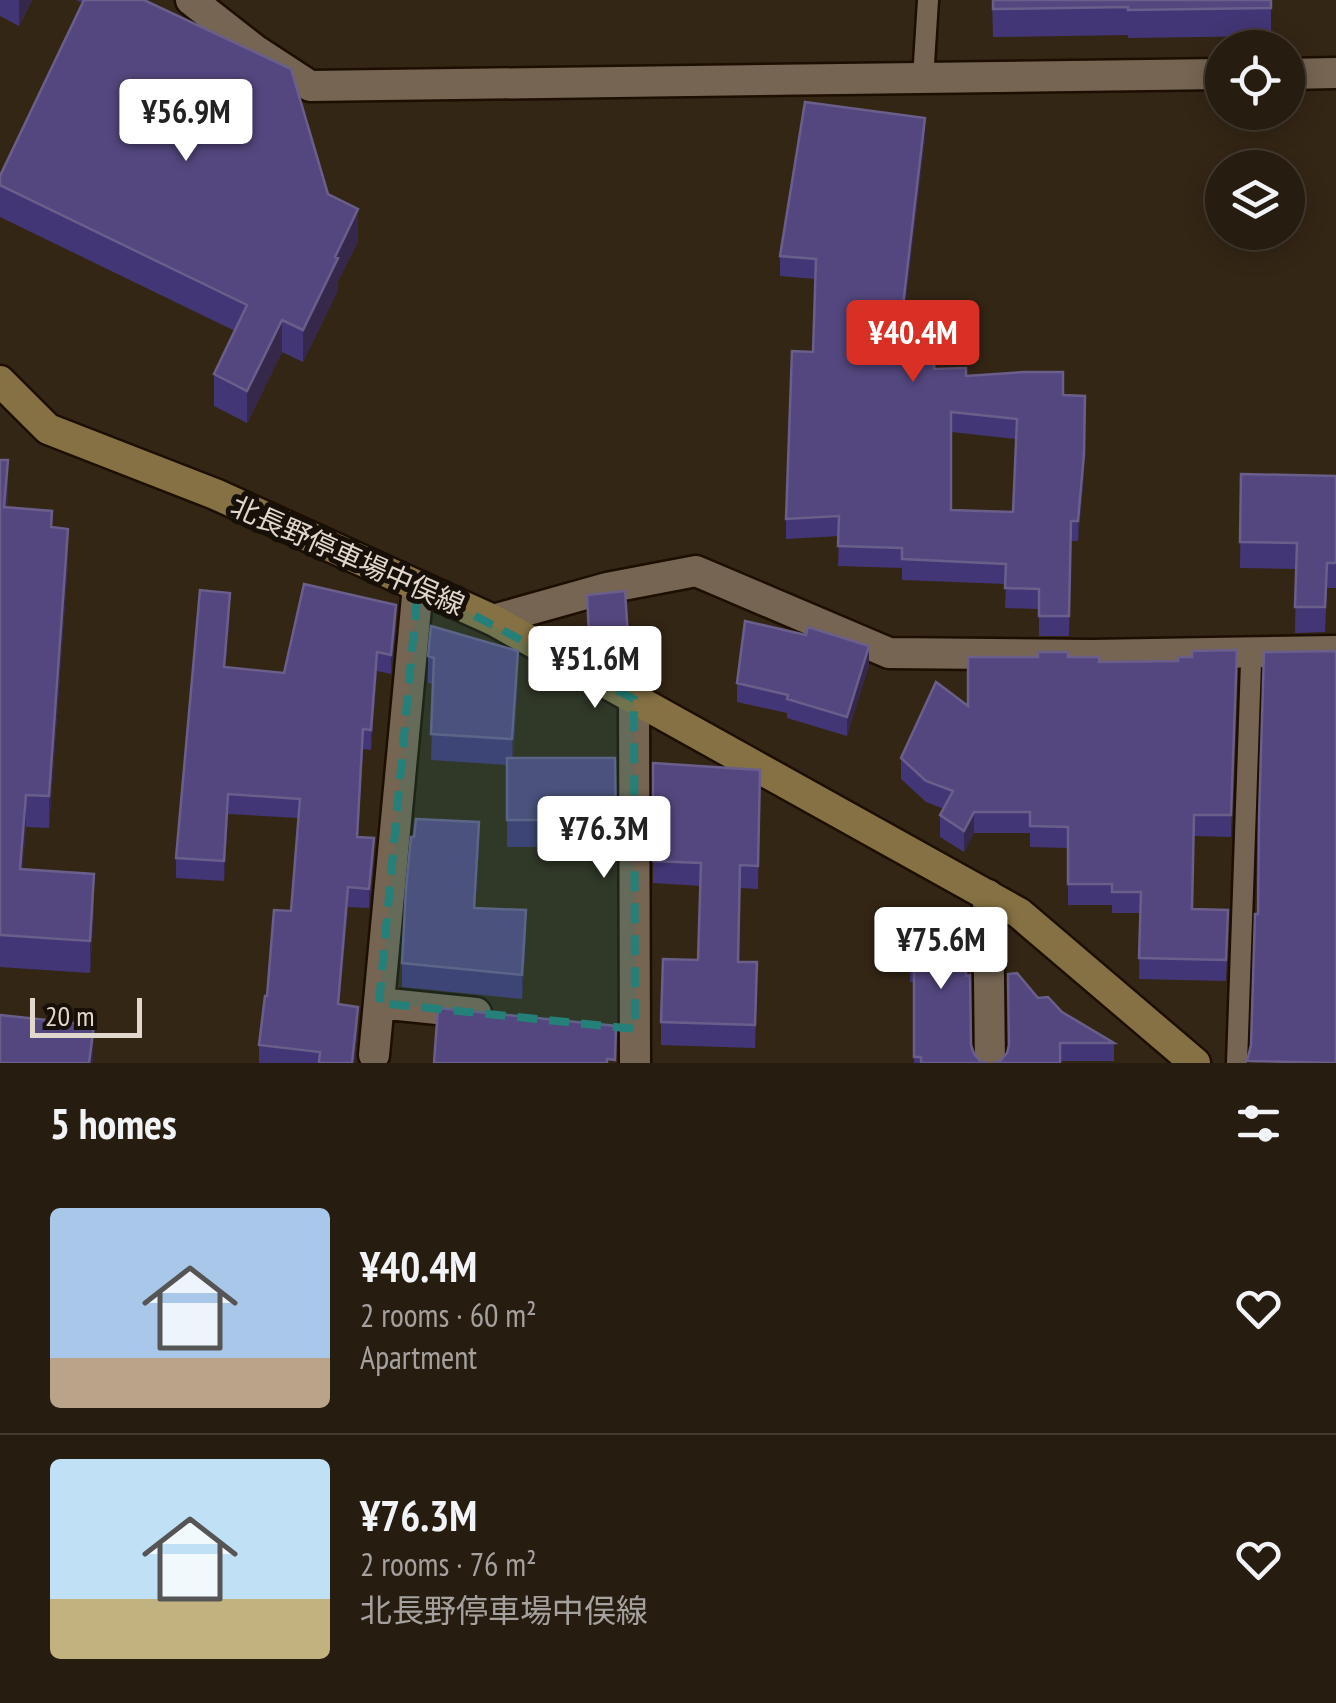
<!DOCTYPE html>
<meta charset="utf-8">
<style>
body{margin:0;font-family:"PT Sans Narrow","Noto Sans JP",sans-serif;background:#2f2519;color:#f1f3f6;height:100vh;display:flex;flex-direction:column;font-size:38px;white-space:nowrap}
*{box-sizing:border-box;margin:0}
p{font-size:32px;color:#a4a19f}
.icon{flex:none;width:55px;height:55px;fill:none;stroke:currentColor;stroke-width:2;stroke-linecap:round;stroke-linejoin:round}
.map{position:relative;height:1063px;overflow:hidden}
.details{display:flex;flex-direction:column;background:#271c10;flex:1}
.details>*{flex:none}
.buttons{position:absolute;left:1205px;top:30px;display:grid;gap:20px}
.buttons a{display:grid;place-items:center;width:100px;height:100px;border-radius:50%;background:#271c10;box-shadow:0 5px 25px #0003,0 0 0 2px #433a30;font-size:50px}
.scale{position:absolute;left:30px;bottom:25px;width:112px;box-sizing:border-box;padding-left:10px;border:5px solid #e1d7cd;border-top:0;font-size:28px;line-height:35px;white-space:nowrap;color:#e1d7cd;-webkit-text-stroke:8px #171009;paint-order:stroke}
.price{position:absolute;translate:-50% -85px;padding:0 22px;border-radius:10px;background:#fff;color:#222;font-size:32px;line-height:65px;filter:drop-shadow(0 2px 5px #0008)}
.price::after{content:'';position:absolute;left:50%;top:60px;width:30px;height:22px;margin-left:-15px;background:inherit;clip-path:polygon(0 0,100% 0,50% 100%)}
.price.current{background:#d93025;color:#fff}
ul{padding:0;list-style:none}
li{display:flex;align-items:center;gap:30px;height:250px;padding:0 50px}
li+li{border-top:2px solid #433a30}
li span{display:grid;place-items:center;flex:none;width:280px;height:200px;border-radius:10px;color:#555}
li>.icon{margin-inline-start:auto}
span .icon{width:120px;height:120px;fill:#fffc;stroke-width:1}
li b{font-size:42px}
h2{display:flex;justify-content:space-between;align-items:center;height:120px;padding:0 50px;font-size:42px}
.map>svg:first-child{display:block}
</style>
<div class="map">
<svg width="1336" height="1063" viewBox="0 0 1336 1063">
<rect width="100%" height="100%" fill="#342615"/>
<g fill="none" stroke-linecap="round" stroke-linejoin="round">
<g stroke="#1c0e01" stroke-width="25">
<path id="lane" d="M 923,79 L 928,0
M 1237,1063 L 1251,663 L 1242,652"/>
</g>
<g stroke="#1c0e01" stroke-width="35">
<path id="street" d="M 191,0 L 255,50 L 310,86 L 1222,74
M 1288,74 L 1336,73
M 493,620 L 607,588 L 696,571 L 889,653 L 1091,655 L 1336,651
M 634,699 L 635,1063
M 988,895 L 990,1063
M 379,1003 L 476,1013
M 374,1055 L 418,586"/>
</g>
<g stroke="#1c0e01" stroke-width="35">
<path id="secondary" d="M 0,381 L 48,429 L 215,494 L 493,620 L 1019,913 L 1195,1063"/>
</g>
<use href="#lane" stroke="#766552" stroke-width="20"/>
<use href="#street" stroke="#766552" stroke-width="30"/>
<use href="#secondary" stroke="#857143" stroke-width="30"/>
</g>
<path fill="#433676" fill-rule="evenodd" d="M 0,0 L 32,0 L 19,26 L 0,16 Z
M 76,0 L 144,0 L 328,194 L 358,241 L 338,281 L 338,290 L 303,362 L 282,352 L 247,423 L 214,406 L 214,374 L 235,331 L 0,217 L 0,176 L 83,3 Z
M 992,0 L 1271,0 L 1271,36 L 1128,38 L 1128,35 L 993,37 Z
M 925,138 L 904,314 L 937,334 L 935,369 L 1063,395 L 1084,474 L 1078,541 L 1071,541 L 1069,636 L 1039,636 L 1039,609 L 1005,608 L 1006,584 L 902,580 L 902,568 L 838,566 L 839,536 L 786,539 L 786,519 L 813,352 L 815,279 L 780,276 L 780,256 ZM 951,432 L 1016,439 L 1013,512 L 951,510 Z
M 0,460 L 8,492 L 7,508 L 52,528 L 68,561 L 49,828 L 26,827 L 22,869 L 94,906 L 90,973 L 0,967 Z
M 1241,474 L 1336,476 L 1336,588 L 1327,588 L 1325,632 L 1295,633 L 1296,569 L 1240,568 Z
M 587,595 L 628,637 L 628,656 L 600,658 L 589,652 Z
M 230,613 L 225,668 L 284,673 L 396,624 L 391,674 L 377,671 L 371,750 L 363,749 L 358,837 L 374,858 L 369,908 L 348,907 L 339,1005 L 358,1026 L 354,1063 L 259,1063 L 259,1045 L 267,996 L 291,911 L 298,818 L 228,814 L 224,881 L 176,878 L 176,858 Z
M 806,635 L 869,665 L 847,736 L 787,718 L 787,713 L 737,702 L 737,683 Z
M 1237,650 L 1231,837 L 1194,836 L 1192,909 L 1228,931 L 1226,981 L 1139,979 L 1140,913 L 1112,913 L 1112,905 L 1068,905 L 1068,848 L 1030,847 L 1030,833 L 974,833 L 964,852 L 940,837 L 940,815 L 944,809 L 926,802 L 901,779 L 901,758 L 968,706 L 1068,657 L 1099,662 L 1178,661 Z
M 428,656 L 518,677 L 513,758 L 615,758 L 616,857 L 542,857 L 542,847 L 507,847 L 507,765 L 431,760 L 433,684 L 428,683 Z
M 653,763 L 760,770 L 758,889 L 740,888 L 738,962 L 757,985 L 755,1048 L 661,1045 L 661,1022 L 698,960 L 701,886 L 653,883 Z
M 479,846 L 475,908 L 526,934 L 522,999 L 402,987 L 402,963 Z
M 909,921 L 966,976 L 971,1045 L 974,1054 L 980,1061 L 988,1063 L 914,1063 L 914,982 L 910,982 Z
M 1038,998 L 1114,1043 L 1114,1061 L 1000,1061 L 1007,1053 Z"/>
<path fill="#36284b" d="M 19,0 L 32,0 L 19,26 Z
M 925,118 L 925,138 L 902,334 L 902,314 Z
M 358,209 L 358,241 L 338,281 L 338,290 L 303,362 L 303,330 L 335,257 Z
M 282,320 L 282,352 L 247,423 L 247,391 Z
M 1085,396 L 1084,474 L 1078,541 L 1078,521 Z
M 8,460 L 8,492 L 4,539 L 4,507 Z
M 68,529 L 68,561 L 49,828 L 49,796 Z
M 230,593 L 230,613 L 224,687 L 224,667 Z
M 396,605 L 396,624 L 391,674 L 391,655 Z
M 869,646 L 869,665 L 847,736 L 847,717 Z
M 518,651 L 518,677 L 512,765 L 512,739 Z
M 377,652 L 377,671 L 371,750 L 371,730 Z
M 363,729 L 363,749 L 357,857 L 357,837 Z
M 228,794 L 228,814 L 224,881 L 224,861 Z
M 26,795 L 26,827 L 20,901 L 20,869 Z
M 974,812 L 974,833 L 964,852 L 964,831 Z
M 479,822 L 479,846 L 474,931 L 474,908 Z
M 374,838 L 374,858 L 369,908 L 369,889 Z
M 94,874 L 94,906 L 90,973 L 90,941 Z
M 348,887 L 348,907 L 338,1024 L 338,1004 Z
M 526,910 L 526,934 L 522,999 L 522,975 Z
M 358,1007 L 358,1026 L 354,1063 L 352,1063 Z
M 94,1025 L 93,1063 L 89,1063 Z"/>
<path fill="#54477f" stroke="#6a5e8b" stroke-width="2.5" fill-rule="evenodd" d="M 84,0 L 144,0 L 291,69 L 328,194 L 358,209 L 335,257 L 338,258 L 303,330 L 282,320 L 247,391 L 214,374 L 247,305 L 0,185 L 0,176 Z
M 993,0 L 1271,0 L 1271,8 L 1128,10 L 1128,7 L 993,9 Z
M 805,102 L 925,118 L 902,314 L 937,314 L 934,369 L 966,368 L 966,376 L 1024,372 L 1063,372 L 1063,395 L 1085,396 L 1084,454 L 1078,521 L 1071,521 L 1069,616 L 1039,616 L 1039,589 L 1005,588 L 1006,564 L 902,559 L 902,548 L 838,546 L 839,516 L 786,519 L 792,351 L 813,352 L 816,259 L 780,256 ZM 951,412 L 1017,419 L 1013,512 L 951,510 Z
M 0,460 L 8,460 L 4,507 L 52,511 L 51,527 L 68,529 L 49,796 L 26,795 L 20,869 L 94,874 L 90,941 L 0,935 Z
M 1241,474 L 1336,476 L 1336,563 L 1327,563 L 1325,607 L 1295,607 L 1297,543 L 1240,542 Z
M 304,584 L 396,605 L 391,655 L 377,652 L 371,730 L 363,729 L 357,837 L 374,838 L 369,889 L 348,887 L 338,1004 L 358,1007 L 352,1063 L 319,1063 L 320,1052 L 259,1045 L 265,996 L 267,996 L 274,910 L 291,911 L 300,799 L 228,794 L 224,861 L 176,858 L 200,590 L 230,593 L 224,667 L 284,673 Z
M 625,591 L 628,637 L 600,639 L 589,634 L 587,595 Z
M 745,621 L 806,635 L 808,627 L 869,646 L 847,717 L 787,699 L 788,695 L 737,683 Z
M 431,626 L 518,651 L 512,739 L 431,734 L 434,658 L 428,656 Z
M 1237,650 L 1231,815 L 1194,815 L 1192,909 L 1228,910 L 1226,960 L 1139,958 L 1141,892 L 1112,892 L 1112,884 L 1068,884 L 1068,827 L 1030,826 L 1030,812 L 974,812 L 964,831 L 940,815 L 953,791 L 926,781 L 901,758 L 936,682 L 968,706 L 968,657 L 1038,657 L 1038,652 L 1068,652 L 1068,657 L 1099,657 L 1099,662 L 1178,661 L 1178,657 L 1192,657 L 1192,651 Z
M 1336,651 L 1336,1063 L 1247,1061 L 1251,1045 L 1255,914 L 1258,914 L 1259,818 L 1264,652 Z
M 507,758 L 615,758 L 616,831 L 542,831 L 542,820 L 507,820 Z
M 653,763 L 760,770 L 758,866 L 740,865 L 738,962 L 757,962 L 755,1025 L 661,1022 L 663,959 L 698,960 L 701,863 L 653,861 Z
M 416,819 L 479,822 L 474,908 L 526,910 L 522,975 L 402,963 L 406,888 L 411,837 L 414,837 Z
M 966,920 L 966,976 L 970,975 L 971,1045 L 974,1054 L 980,1061 L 988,1063 L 921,1063 L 921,1057 L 914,1057 L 914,964 L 910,964 L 909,921 Z
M 1017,973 L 1038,998 L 1048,997 L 1062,1012 L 1114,1043 L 1060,1043 L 1060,1063 L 993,1063 L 1000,1061 L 1007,1053 L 1009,1045 L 1008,974 Z
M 438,1008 L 616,1026 L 615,1060 L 607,1059 L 607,1063 L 434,1063 Z
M 0,1015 L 94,1025 L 89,1063 L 0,1063 Z"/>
<path fill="#248078" fill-opacity="0.2" stroke="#248078" stroke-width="8" stroke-dasharray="20 12" stroke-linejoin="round" d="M 418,586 L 634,699 L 635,1029 L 379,1003 Z"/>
<g text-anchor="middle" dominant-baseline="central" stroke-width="10" stroke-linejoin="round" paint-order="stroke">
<g font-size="28" fill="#e1d7cd" stroke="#171009">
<text transform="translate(348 555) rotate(24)">北長野停車場中俣線</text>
</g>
</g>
</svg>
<div class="buttons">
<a><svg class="icon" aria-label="locate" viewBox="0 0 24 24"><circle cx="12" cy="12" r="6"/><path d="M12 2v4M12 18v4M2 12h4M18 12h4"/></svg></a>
<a><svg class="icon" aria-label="layers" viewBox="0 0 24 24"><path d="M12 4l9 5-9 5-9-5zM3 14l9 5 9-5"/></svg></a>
</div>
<div class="scale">20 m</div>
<b class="price" style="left:186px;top:164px">¥56.9M</b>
<b class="price current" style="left:913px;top:385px">¥40.4M</b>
<b class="price" style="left:595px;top:711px">¥51.6M</b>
<b class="price" style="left:604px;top:881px">¥76.3M</b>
<b class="price" style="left:941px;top:992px">¥75.6M</b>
</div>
<section class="details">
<h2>5 homes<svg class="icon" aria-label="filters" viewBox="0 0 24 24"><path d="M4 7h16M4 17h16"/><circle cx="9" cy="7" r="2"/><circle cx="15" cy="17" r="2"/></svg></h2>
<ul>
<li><span style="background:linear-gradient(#a9c7e8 75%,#b9a48a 0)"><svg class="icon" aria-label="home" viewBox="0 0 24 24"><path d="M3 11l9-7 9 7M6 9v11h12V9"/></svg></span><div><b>¥40.4M</b><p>2 rooms · 60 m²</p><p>Apartment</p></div><svg class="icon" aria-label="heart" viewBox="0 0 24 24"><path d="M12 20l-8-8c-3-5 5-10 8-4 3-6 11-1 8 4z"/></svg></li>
<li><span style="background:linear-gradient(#bfe0f5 70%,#c2b280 0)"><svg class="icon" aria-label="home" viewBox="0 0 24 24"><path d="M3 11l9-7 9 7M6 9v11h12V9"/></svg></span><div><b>¥76.3M</b><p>2 rooms · 76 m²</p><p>北長野停車場中俣線</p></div><svg class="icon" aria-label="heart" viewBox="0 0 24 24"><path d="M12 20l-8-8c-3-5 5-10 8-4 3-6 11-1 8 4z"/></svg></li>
</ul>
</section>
